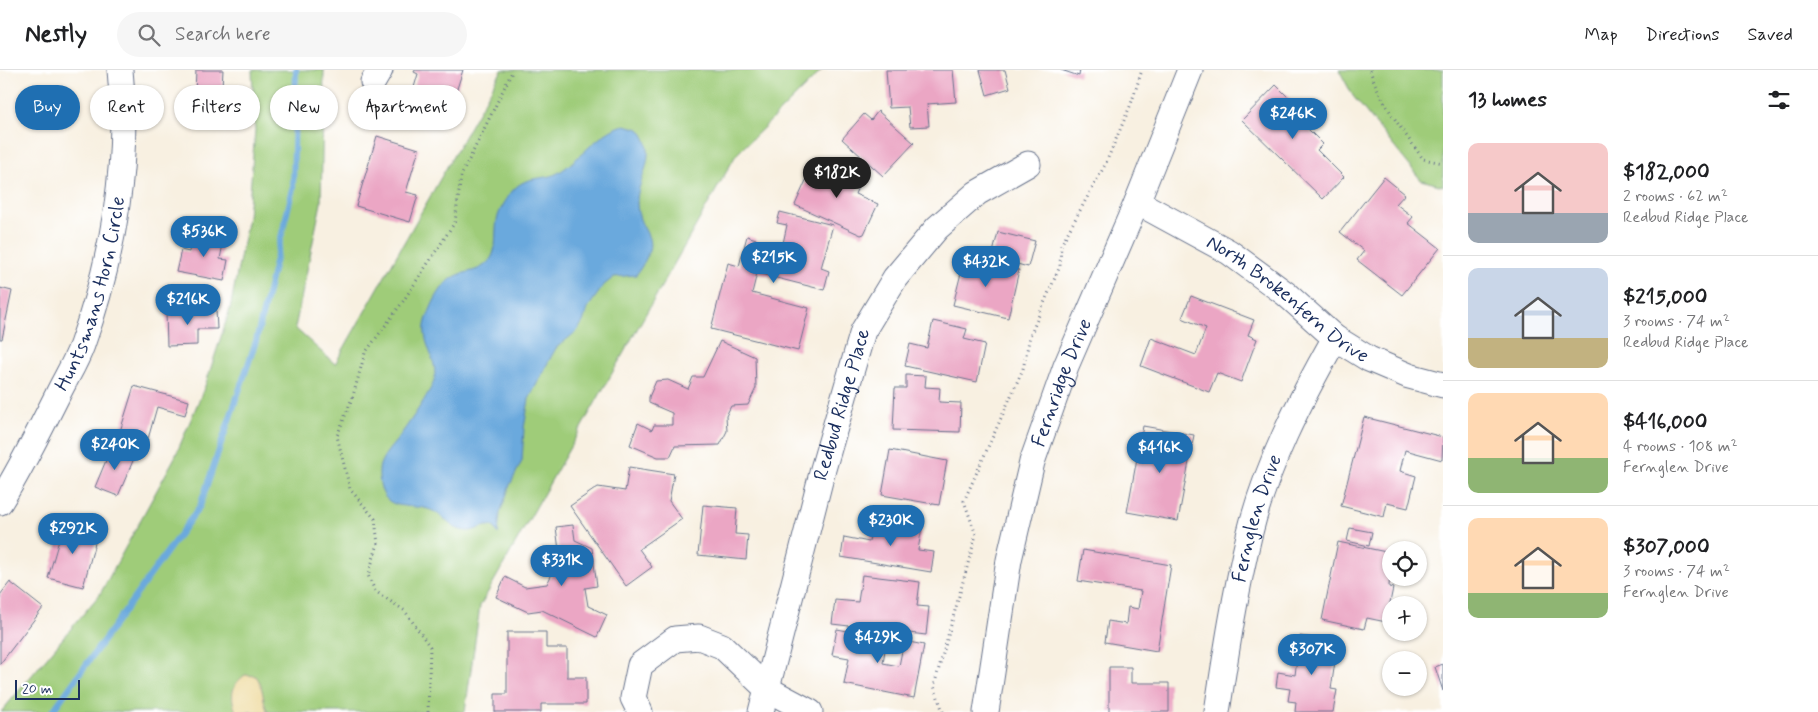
<!DOCTYPE html>
<meta charset="utf-8">
<style>
body{margin:0;font-family:Mynerve,sans-serif;background:#f6f6f6;color:#202124;height:100vh;display:flex;flex-direction:column;font-size:19px;white-space:nowrap}
*{box-sizing:border-box;margin:0}
p{font-size:16px;color:#757577}
.icon{flex:none;width:28px;height:28px;fill:none;stroke:currentColor;stroke-width:2;stroke-linecap:round;stroke-linejoin:round}
.map{position:relative;flex:1;overflow:hidden}
.side{display:flex;flex-direction:column;background:#fff;width:375px}
.side>*{flex:none}
.top-card{position:absolute;left:15px;top:15px;width:475px;height:45px;display:flex;gap:10px}
.tools{position:absolute;left:1382px;top:471px;display:grid;gap:10px}
.tools a{display:grid;place-items:center;width:45px;height:45px;border-radius:50%;background:#fff;box-shadow:0 1px 4px #0004;font-size:25px}
.scale{position:absolute;left:15px;bottom:12px;width:65px;box-sizing:border-box;padding-left:5px;border:2px solid #1b2f5e;border-top:0;font-size:14px;line-height:18px;white-space:nowrap;color:#1b2f5e;-webkit-text-stroke:4px #fff;paint-order:stroke}
.price{position:absolute;translate:-50% -42px;padding:0 11px;border-radius:18px;background:#1f6fb2;color:#fff;font-size:16px;line-height:32px;filter:drop-shadow(0 1px 2px #0008)}
.price::after{content:'';position:absolute;left:50%;top:30px;width:15px;height:11px;margin-left:-8px;background:inherit;clip-path:polygon(0 0,100% 0,50% 100%)}
.price.on{background:#222;color:#fff}
ul{padding:0;list-style:none}
li{display:flex;align-items:center;gap:15px;height:125px;padding:0 25px}
li+li{border-top:1px solid #e0e0e0}
li span{display:grid;place-items:center;flex:none;width:140px;height:100px;border-radius:10px;color:#555}
li>.icon{margin-inline-start:auto}
span .icon{width:60px;height:60px;fill:#fffc;stroke-width:1}
li b{font-size:21px}
h2{display:flex;justify-content:space-between;align-items:center;height:60px;padding:0 25px;font-size:21px}
.tag{padding:0 18px;border-radius:22px;background:#fff;box-shadow:0 1px 4px #0004;font-size:18px;line-height:45px}
.tag.on{background:#1f6fb2;color:#fff}
header{display:flex;align-items:center;gap:30px;box-sizing:border-box;height:70px;padding:0 25px;background:#fff;border-bottom:1px solid #e0e0e0}
header strong{font-size:24px}
nav{display:flex;gap:28px;margin-inline-start:auto;font-size:18px}
.search{width:350px;height:45px;background:#f6f6f6;display:flex;align-items:center;gap:12px;box-sizing:border-box;padding:0 18px;border-radius:28px;color:#757577;font-size:19px}
main{display:flex;flex:1;min-height:0}
.map>svg:first-child{display:block}
</style>
<header>
<strong>Nestly</strong>
<div class="search"><svg class="icon" aria-label="search" viewBox="0 0 24 24"><circle cx="10" cy="10" r="6"/><path d="M15 15l6 6"/></svg>Search here</div>
<nav><a>Map</a><a>Directions</a><a>Saved</a></nav>
</header>
<main>
<div class="map">
<svg width="1443" height="642" viewBox="0 0 1443 642">
<rect width="100%" height="100%" fill="#fff"/>
<filter id="ink" filterUnits="userSpaceOnUse"><feTurbulence type="fractalNoise" baseFrequency=".02" numOctaves="2"/><feDisplacementMap in="SourceGraphic" scale="10" xChannelSelector="R" yChannelSelector="G"/><feConvolveMatrix kernelMatrix="1 2 1 2 8 2 1 2 1" color-interpolation-filters="sRGB"/></filter>
<filter id="wash" filterUnits="userSpaceOnUse"><feTurbulence type="fractalNoise" baseFrequency=".0096" numOctaves="4" result="noise"/><feDisplacementMap in="SourceGraphic" scale="20" xChannelSelector="R" yChannelSelector="G"/><feGaussianBlur stdDeviation="1.12" result="paint"/><feColorMatrix in="noise" values="0 0 0 0 0 0 0 0 0 0 0 0 0 0 0 0 0 1.4 0 .05"/><feComposite in="paint" operator="in"/></filter>
<g filter="url(#wash)">
<rect width="100%" height="100%" fill="#f8f0e1"/>
<path fill="#9fcc79" stroke="#5d7e6c" d="M 252,0 L 324,0 L 321,133 L 295,258 L 335,294 L 502,0 L 822,0 L 736,85 L 480,536 L 465,642 L 1,642 L 100,524 L 175,387 L 205,316 L 230,239 L 248,147 L 255,60 Z
M 1339,0 L 1443,0 L 1443,116 L 1421,110 L 1353,26 Z"/>
<path fill="#eeda9e" stroke="#84847e" d="M 245,605 L 256,606 C 264,616 262,631 268,642 L 236,642 C 230,626 231,615 245,605 Z"/>
<path fill="#6aa9dd" stroke="#426c9e" d="M 625,55 L 639,59 C 661,84 636,110 637,133 C 638,167 666,163 636,205 L 614,207 L 604,215 L 587,239 L 583,252 L 577,261 L 556,278 L 546,296 L 529,329 L 524,358 L 522,391 L 510,415 L 500,443 L 498,464 L 495,458 C 488,452 478,460 470,461 C 450,462 445,444 428,439 C 412,434 389,441 382,421 C 379,412 378,403 380,395 C 383,386 391,377 397,370 C 409,353 422,335 432,316 C 443,293 419,274 426,251 C 432,233 442,210 461,204 C 471,201 481,200 488,192 C 501,179 491,157 501,139 C 506,130 512,118 522,113 C 532,107 547,109 558,103 C 580,90 600,60 625,55 Z"/>
<g fill="none" stroke-linecap="round" stroke-linejoin="round">
<path stroke="#6aa9dd" stroke-width="6" d="M 52,642 L 200,436 L 256,271 L 293,118 L 296,0"/>
</g>
<g id="blocks">
<path fill="#eba6c4" d="M 196,0 L 223,0 L 220,50 L 194,49 Z
M 415,0 L 463,0 L 448,47 L 409,34 L 418,4 L 414,2 Z
M 886,0 L 953,0 L 956,32 L 927,34 L 929,56 L 910,57 L 908,37 L 889,38 Z
M 980,0 L 1005,0 L 1010,18 L 987,25 Z
M 1061,0 L 1080,0 L 1079,6 Z
M 1276,15 L 1310,49 L 1304,55 L 1323,74 L 1317,80 L 1344,107 L 1323,129 L 1242,50 Z
M 878,41 L 914,73 L 883,106 L 842,69 L 864,44 L 871,50 Z
M 377,66 L 419,79 L 406,122 L 418,125 L 410,152 L 356,136 Z
M 831,94 L 862,108 L 855,124 L 878,134 L 864,164 L 861,165 L 795,135 L 812,97 L 827,104 Z
M 1384,107 L 1405,124 L 1396,134 L 1413,147 L 1408,153 L 1440,178 L 1402,225 L 1357,190 L 1364,181 L 1340,162 Z
M 780,142 L 833,155 L 821,198 L 829,201 L 824,220 L 757,203 L 752,223 L 809,238 L 798,281 L 711,259 L 728,193 L 739,196 L 747,166 L 756,169 L 756,171 L 782,178 L 787,155 L 777,153 Z
M 998,162 L 1035,171 L 1028,197 L 992,187 Z
M 192,163 L 224,169 L 220,189 L 228,190 L 224,211 L 176,202 L 181,180 L 189,182 Z
M 965,187 L 1019,200 L 1008,248 L 953,235 Z
M 0,218 L 12,221 L 2,269 L 0,269 Z
M 1191,226 L 1254,250 L 1248,265 L 1257,269 L 1241,312 L 1217,303 L 1209,322 L 1141,296 L 1151,268 L 1196,285 L 1206,258 L 1182,248 Z
M 216,239 L 217,259 L 197,259 L 197,275 L 167,276 L 166,241 Z
M 933,251 L 967,259 L 964,269 L 985,274 L 977,312 L 905,296 L 910,274 L 927,278 Z
M 720,271 L 755,287 L 756,318 L 748,335 L 731,336 L 726,346 L 727,361 L 720,375 L 675,376 L 670,387 L 658,387 L 630,375 L 638,353 L 652,360 L 654,355 L 672,355 L 672,343 L 649,333 L 649,327 L 656,311 L 668,310 L 688,319 L 693,307 L 703,307 Z
M 906,305 L 926,306 L 925,317 L 940,318 L 939,332 L 961,333 L 960,362 L 893,360 L 895,318 L 906,318 Z
M 134,316 L 189,331 L 185,345 L 157,337 L 146,376 L 118,368 Z
M 1364,347 L 1443,367 L 1442,390 L 1405,380 L 1400,401 L 1416,406 L 1408,438 L 1387,433 L 1384,447 L 1341,436 Z
M 1143,356 L 1194,365 L 1178,451 L 1127,442 Z
M 112,376 L 135,386 L 118,426 L 95,417 Z
M 890,380 L 947,391 L 939,435 L 882,425 Z
M 629,397 L 674,404 L 669,431 L 682,449 L 639,479 L 652,497 L 626,516 L 570,436 L 598,417 L 625,421 Z
M 703,435 L 737,438 L 735,464 L 748,465 L 746,490 L 698,485 Z
M 873,448 L 922,457 L 918,480 L 934,482 L 931,502 L 841,487 L 844,467 L 869,472 Z
M 64,453 L 98,462 L 83,517 L 48,508 Z
M 573,455 L 575,470 L 592,478 L 597,516 L 585,518 L 588,536 L 607,545 L 597,567 L 542,540 L 528,542 L 496,527 L 505,507 L 525,517 L 547,514 L 560,488 L 556,457 Z
M 1350,458 L 1372,462 L 1369,476 L 1347,471 Z
M 1338,472 L 1391,483 L 1389,517 L 1393,518 L 1386,552 L 1367,548 L 1364,559 L 1322,550 Z
M 1083,480 L 1171,495 L 1157,581 L 1105,572 L 1108,551 L 1126,554 L 1128,537 L 1138,539 L 1141,521 L 1078,511 Z
M 862,505 L 920,512 L 917,536 L 929,537 L 926,565 L 832,554 L 835,530 L 858,532 Z
M 10,512 L 43,538 L 0,594 L 0,525 Z
M 837,559 L 875,566 L 873,577 L 885,580 L 883,593 L 899,596 L 904,571 L 924,575 L 914,628 L 844,614 L 849,588 L 832,585 Z
M 507,562 L 546,562 L 546,578 L 567,578 L 567,607 L 586,607 L 586,634 L 541,634 L 541,642 L 495,642 L 495,624 L 507,624 Z
M 1300,566 L 1338,571 L 1331,619 L 1337,620 L 1333,642 L 1295,642 L 1296,632 L 1288,631 L 1290,619 L 1276,617 L 1278,602 L 1295,605 Z
M 1443,594 L 1443,621 L 1435,597 Z
M 1109,597 L 1131,597 L 1131,613 L 1169,613 L 1169,642 L 1109,642 Z"/>
</g>
</g>
<g filter="url(#ink)">
<use href="#blocks" fill-opacity="0" stroke="#68738c" stroke-width="1"/>
<g fill="none" stroke-linecap="round" stroke-linejoin="round">
<g stroke="#68738c" stroke-width="27">
<g id="minor">
<path d="M 373,12 L 380,0"/>
<path id="s1" d="M 1137,132 L 1229,182 L 1286,224 L 1335,268 L 1369,289 L 1409,306 L 1443,315"/>
<path id="s2" d="M 0,432 C 21,398 39,362 57,326 C 65,309 76,292 82,275 C 113,188 130,92 120,0"/>
<path d="M 640,642 L 633,628 L 640,595 L 675,569 L 699,567 L 722,576 L 767,619 L 810,642"/>
<path id="s3" d="M 761,642 L 823,399 L 863,261 L 895,208 L 937,158 L 977,123 L 1028,94"/>
<path id="s4" d="M 986,642 L 1009,490 L 1032,392 L 1066,296 L 1137,132 L 1190,0"/>
<path id="s5" d="M 1217,642 C 1226,583 1235,524 1249,466 C 1266,396 1300,330 1335,268"/>
</g>
</g>
<path stroke="#68738c" stroke-width="3" stroke-dasharray="1 4" stroke-linecap="butt" d="M 1370,0 C 1380,32 1404,62 1423,89 L 1443,93
M 428,642 L 430,577 L 405,541 L 375,521 L 368,505 L 378,474 L 375,449 L 350,419 L 337,366 L 353,326 L 365,283 L 402,233 L 455,152 L 461,106 L 513,0
M 943,642 L 934,616 L 976,465 L 964,431 L 1023,299 L 1030,266 L 1060,196 L 1061,175 L 1105,95 L 1131,34 L 1142,0"/>
<use href="#minor" stroke="#fff" stroke-width="25"/>
</g>
</g>
<g text-anchor="middle" dominant-baseline="central" stroke-width="4.5" stroke-linejoin="round" paint-order="stroke">
<g font-size="20" fill="#1b2f5e" stroke="#fff">
<text stroke="none"><textPath href="#s2" startOffset="229">Huntsmans Horn Circle</textPath></text>
<text stroke="none"><textPath href="#s1" startOffset="180">North Brokenfern Drive</textPath></text>
<text stroke="none"><textPath href="#s4" startOffset="339">Fernridge Drive</textPath></text>
<text stroke="none"><textPath href="#s3" startOffset="318">Redbud Ridge Place</textPath></text>
<text stroke="none"><textPath href="#s5" startOffset="198">Fernglen Drive</textPath></text>
</g>
</g>
</svg>
<div class="tools">
<a><svg class="icon" aria-label="locate" viewBox="0 0 24 24"><circle cx="12" cy="12" r="6"/><path d="M12 2v4M12 18v4M2 12h4M18 12h4"/></svg></a>
<a>+</a>
<a>−</a>
</div>
<div class="scale">20 m</div>
<b class="price" style="left:1293px;top:70px">$246K</b>
<b class="price on" style="left:837px;top:129px">$182K</b>
<b class="price" style="left:204px;top:188px">$536K</b>
<b class="price" style="left:774px;top:214px">$215K</b>
<b class="price" style="left:986px;top:218px">$432K</b>
<b class="price" style="left:188px;top:256px">$216K</b>
<b class="price" style="left:115px;top:401px">$240K</b>
<b class="price" style="left:1160px;top:404px">$416K</b>
<b class="price" style="left:891px;top:477px">$230K</b>
<b class="price" style="left:73px;top:485px">$292K</b>
<b class="price" style="left:562px;top:517px">$331K</b>
<b class="price" style="left:878px;top:594px">$429K</b>
<b class="price" style="left:1312px;top:606px">$307K</b>
<div class="top-card">
<a class="tag on">Buy</a>
<a class="tag">Rent</a>
<a class="tag">Filters</a>
<a class="tag">New</a>
<a class="tag">Apartment</a>
</div>
</div>
<section class="side">
<h2>13 homes<svg class="icon" aria-label="filters" viewBox="0 0 24 24"><path d="M4 7h16M4 17h16"/><circle cx="9" cy="7" r="2"/><circle cx="15" cy="17" r="2"/></svg></h2>
<ul>
<li><span style="background:linear-gradient(#f6c9c9 70%,#9aa5b1 0)"><svg class="icon" aria-label="home" viewBox="0 0 24 24"><path d="M3 11l9-7 9 7M6 9v11h12V9"/></svg></span><div><b>$182,000</b><p>2 rooms · 62 m²</p><p>Redbud Ridge Place</p></div></li>
<li><span style="background:linear-gradient(#c9d6e8 70%,#c2b280 0)"><svg class="icon" aria-label="home" viewBox="0 0 24 24"><path d="M3 11l9-7 9 7M6 9v11h12V9"/></svg></span><div><b>$215,000</b><p>3 rooms · 74 m²</p><p>Redbud Ridge Place</p></div></li>
<li><span style="background:linear-gradient(#ffd9b3 65%,#8fb573 0)"><svg class="icon" aria-label="home" viewBox="0 0 24 24"><path d="M3 11l9-7 9 7M6 9v11h12V9"/></svg></span><div><b>$416,000</b><p>4 rooms · 108 m²</p><p>Fernglen Drive</p></div></li>
<li><span style="background:linear-gradient(#ffd9b3 75%,#8fb573 0)"><svg class="icon" aria-label="home" viewBox="0 0 24 24"><path d="M3 11l9-7 9 7M6 9v11h12V9"/></svg></span><div><b>$307,000</b><p>3 rooms · 74 m²</p><p>Fernglen Drive</p></div></li>
</ul>
</section>
</main>
